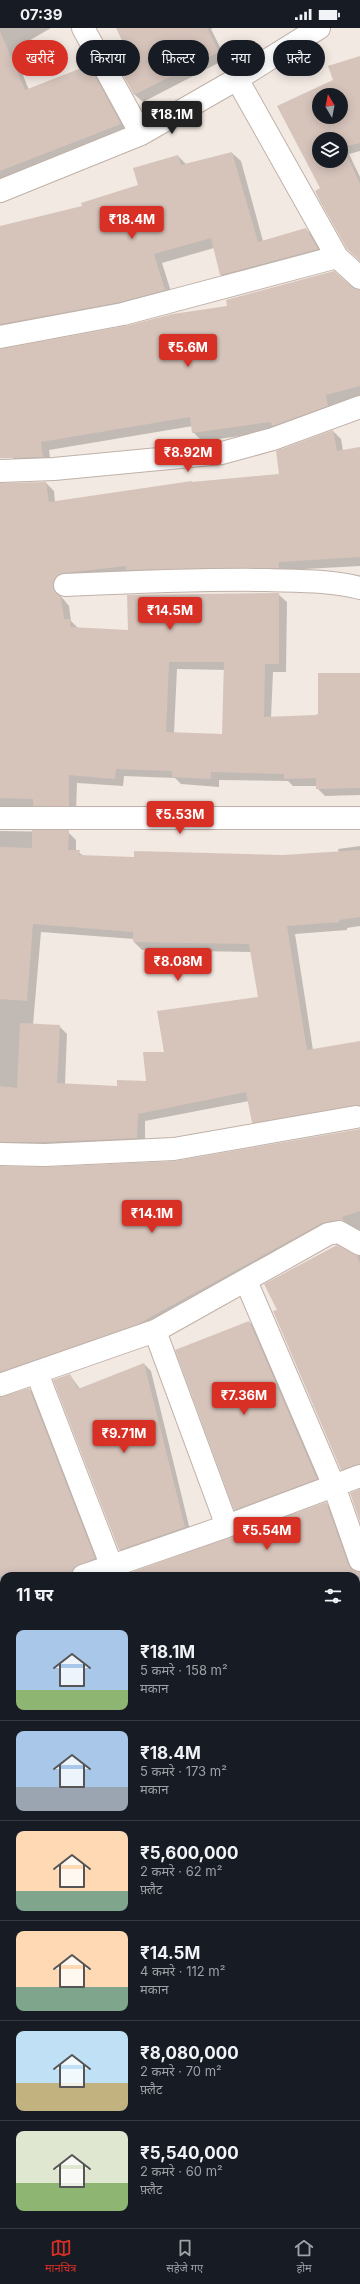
<!DOCTYPE html>
<html lang="hi">
<meta charset="utf-8">
<style>
body{margin:0;font-family:Inter,"Noto Sans Devanagari",sans-serif;background:#242831;color:#f1f3f6;height:100vh;display:flex;flex-direction:column;font-size:15px;white-space:nowrap}
*{box-sizing:border-box;margin:0}
p{font-size:13px;color:#9ea1a6}
.icon{flex:none;width:22px;height:22px;fill:none;stroke:currentColor;stroke-width:2;stroke-linecap:round;stroke-linejoin:round}
.map{position:relative;flex:1;overflow:hidden}
.details{position:absolute;left:0px;top:1544px;width:360px;height:656px;display:flex;flex-direction:column;background:#171b24;border-radius:12px 12px 0 0;box-shadow:0 2px 10px #0003}
.details>*{flex:none}
.hud{position:absolute;left:12px;top:12px;width:336px;height:36px;display:flex;gap:8px}
.needle{width:26px;rotate:350deg}
.buttons{position:absolute;left:312px;top:60px;display:grid;gap:8px}
.buttons a{display:grid;place-items:center;width:36px;height:36px;border-radius:50%;background:#171b24;box-shadow:0 2px 10px #0003;font-size:20px}
.price{position:absolute;translate:-50% -34px;padding:0 9px;border-radius:4px;background:#d93025;color:#fff;font-size:13px;line-height:26px;filter:drop-shadow(0 1px 2px #0008)}
.price::after{content:'';position:absolute;left:50%;top:24px;width:12px;height:9px;margin-left:-6px;background:inherit;clip-path:polygon(0 0,100% 0,50% 100%)}
.price.selected{background:#222;color:#fff}
ul{padding:0;list-style:none}
li{display:flex;align-items:center;gap:12px;height:100px;padding:0 16px}
li+li{border-top:1px solid #363941}
li span{display:grid;place-items:center;flex:none;width:112px;height:80px;border-radius:8px;color:#555}
li>.icon{margin-inline-start:auto}
span .icon{width:48px;height:48px;fill:#fffc;stroke-width:1}
li b{font-size:17px}
h2{display:flex;justify-content:space-between;align-items:center;height:48px;padding:0 16px;font-size:17px}
.tag{padding:0 14px;border-radius:18px;background:#171b24;box-shadow:0 2px 10px #0003;font-size:14px;line-height:36px}
.tag.selected{background:#d93025;color:#fff}
.status{display:flex;justify-content:space-between;align-items:center;height:28px;padding:0 20px;background:#171b24;direction:ltr}
.status svg{height:11px;fill:currentColor}
.dock{display:flex;justify-content:space-around;align-items:center;height:56px;border-top:1px solid #363941;background:#171b24;font-size:11px;color:#9ea1a6}
.dock a{display:grid;justify-items:center;gap:2px}
.dock .selected{color:#d93025}
.map>svg:first-child{display:block}
</style>
<div class="status"><b>07:39</b><svg viewBox="0 0 49 12"><path d="M0 12V9h3v3zM5 12V6h3v6zM10 12V3h3v9zM15 12V0h3v12zM26 1h20v11H26zM47 4h2v5h-2z"/></svg></div>
<div class="map">
<svg width="360" height="2200" viewBox="0 0 360 2200">
<rect width="100%" height="100%" fill="#f2e9e2"/>
<path fill="#0003" fill-rule="evenodd" d="M 0,0 L 51,0 L 13,22 L 29,62 L 89,39 L 98,47 L 129,104 L 0,154 Z
M 117,0 L 213,0 L 211,1 L 226,31 L 143,74 L 135,67 L 114,29 L 129,23 Z
M 360,29 L 360,123 L 349,126 L 360,149 L 360,233 L 279,79 L 334,53 ZM 319,67 L 341,67 L 341,89 L 319,89 ZM 319,111 L 341,111 L 341,133 L 319,133 Z
M 232,125 L 241,133 L 263,213 L 306,201 L 315,210 L 326,230 L 229,255 L 221,247 L 214,220 L 162,235 L 173,270 L 0,311 L 0,199 L 83,179 L 139,157 L 178,128 L 186,136 Z
M 333,244 L 358,263 L 360,263 L 360,369 L 334,376 L 336,386 L 278,403 L 202,413 L 193,404 L 193,398 L 49,422 L 51,437 L 20,438 L 12,429 L 3,430 L 0,429 L 0,322 L 229,279 Z
M 333,403 L 341,411 L 343,423 L 360,420 L 360,538 L 287,542 L 60,567 L 69,578 L 71,593 L 78,600 L 129,603 L 278,566 L 287,574 L 286,644 L 273,644 L 271,690 L 316,688 L 360,646 L 360,767 L 325,768 L 317,760 L 317,758 L 293,758 L 288,753 L 219,752 L 219,759 L 181,756 L 175,750 L 124,748 L 123,758 L 77,755 L 76,785 L 0,790 L 0,488 L 46,455 L 54,463 L 55,474 L 193,455 L 281,447 ZM 177,641 L 225,642 L 223,707 L 174,705 Z
M 0,803 L 68,804 L 76,812 L 76,823 L 84,828 L 135,830 L 283,828 L 339,825 L 338,821 L 360,818 L 360,898 L 347,900 L 347,902 L 295,906 L 313,1022 L 360,1014 L 360,1005 L 360,1085 L 261,1102 L 253,1094 L 249,1073 L 145,1093 L 145,1118 L 0,1126 ZM 41,904 L 134,911 L 134,914 L 142,922 L 251,924 L 259,970 L 165,1025 L 148,1054 L 118,1059 L 65,1056 L 67,1006 L 59,998 L 33,997 Z
M 360,1102 L 360,1205 L 354,1201 L 146,1303 L 0,1356 L 0,1140 L 45,1140 L 176,1134 Z
M 337,1218 L 354,1228 L 360,1228 L 360,1446 L 350,1449 L 342,1441 L 278,1282 L 266,1256 Z
M 249,1294 L 255,1299 L 322,1456 L 241,1487 L 235,1481 Z
M 144,1336 L 151,1343 L 191,1506 L 127,1529 L 120,1522 L 54,1352 L 70,1347 L 80,1361 Z
M 29,1361 L 37,1369 L 103,1539 L 81,1548 L 4,1548 L 4,1567 L 0,1571 L 0,1369 Z
M 326,1475 L 334,1483 L 356,1544 L 360,1545 L 360,1592 L 356,1595 L 356,1548 L 127,1548 Z
M 0,1595 L 4,1596 L 4,1784 L 0,1787 Z
M 356,1608 L 360,1608 L 360,1702 L 356,1703 Z
M 356,1717 L 360,1718 L 360,1778 L 356,1780 Z
M 0,1801 L 4,1801 L 4,1931 L 0,1933 Z
M 356,1889 L 360,1891 L 359,2084 L 356,2083 Z
M 0,1946 L 4,1946 L 4,2077 L 0,2079 Z
M 0,2123 L 4,2123 L 4,2196 L 49,2196 L 46,2200 L 0,2200 Z
M 63,2196 L 227,2196 L 226,2200 L 63,2200 Z"/>
<path fill="#d6c4bb" fill-rule="evenodd" d="M 116,0 L 207,0 L 219,24 L 134,67 L 113,28 L 127,23 Z
M 0,3 L 25,62 L 89,37 L 121,96 L 0,143 Z
M 360,28 L 360,115 L 343,119 L 360,156 L 360,233 L 347,221 L 321,175 L 315,163 L 320,160 L 277,78 L 333,52 L 328,38 ZM 319,67 L 341,67 L 341,89 L 319,89 ZM 319,111 L 341,111 L 341,133 L 319,133 Z
M 232,124 L 258,214 L 306,200 L 318,221 L 220,247 L 211,210 L 154,226 L 165,262 L 120,274 L 0,296 L 0,198 L 82,178 L 81,175 L 138,157 L 133,140 L 178,127 L 181,137 Z
M 334,243 L 352,259 L 360,262 L 360,358 L 326,367 L 328,378 L 272,398 L 271,394 L 192,405 L 190,389 L 41,414 L 43,429 L 0,430 L 0,321 L 125,298 L 173,286 L 227,278 L 226,272 Z
M 333,402 L 337,423 L 360,419 L 360,529 L 279,534 L 279,540 L 126,542 L 126,538 L 64,545 L 54,551 L 53,558 L 55,564 L 61,569 L 64,591 L 71,591 L 70,599 L 128,602 L 127,567 L 279,565 L 279,636 L 265,636 L 264,689 L 315,687 L 318,686 L 318,645 L 360,645 L 360,760 L 316,761 L 316,750 L 284,751 L 284,746 L 211,744 L 211,751 L 172,749 L 172,743 L 116,741 L 115,751 L 69,747 L 69,778 L 33,778 L 33,771 L 0,770 L 0,455 L 46,454 L 49,474 L 192,453 L 192,454 L 279,446 L 276,423 ZM 169,634 L 224,634 L 222,706 L 166,704 Z
M 32,802 L 69,802 L 68,822 L 80,822 L 79,827 L 134,829 L 134,823 L 283,827 L 360,822 L 360,889 L 339,892 L 340,894 L 287,898 L 307,1022 L 360,1013 L 360,1077 L 252,1095 L 246,1064 L 138,1086 L 137,1110 L 45,1114 L 0,1114 L 0,1058 L 17,1060 L 20,995 L 60,997 L 57,1055 L 117,1058 L 117,1052 L 146,1053 L 143,1024 L 164,1024 L 157,983 L 258,969 L 249,916 L 133,914 L 133,904 L 33,896 L 27,973 L 0,971 L 0,819 L 32,820 Z
M 360,1101 L 360,1183 L 342,1189 L 344,1193 L 337,1192 L 322,1195 L 138,1296 L 0,1344 L 0,1138 L 46,1139 L 175,1133 Z
M 337,1217 L 357,1228 L 360,1236 L 360,1436 L 341,1442 L 273,1283 L 277,1282 L 264,1256 Z
M 249,1293 L 317,1451 L 234,1482 L 175,1322 Z
M 144,1335 L 185,1499 L 119,1522 L 53,1352 L 70,1346 L 78,1361 Z
M 29,1360 L 95,1530 L 74,1540 L 71,1548 L 0,1548 L 0,1369 Z
M 360,1461 L 360,1494 L 350,1465 Z
M 326,1474 L 348,1536 L 352,1542 L 360,1544 L 360,1548 L 121,1548 Z"/>
<g fill="none" stroke-linecap="round" stroke-linejoin="round">
<g stroke="#c0b1a8" stroke-width="24">
<path id="street" d="M 83,0 L 141,106
M 237,51 L 337,229 L 360,250
M 0,163 L 141,106 L 237,51 L 319,0
M 0,309 L 123,286 L 337,229
M 0,443 L 54,441 L 222,425 L 273,411 L 360,379
M 65,557 C 132,554 199,551 266,552 C 297,553 330,552 360,560
M 0,790 L 360,790
M 0,1126 L 45,1127 L 174,1121 L 356,1089
M 246,1253 L 334,1458 L 360,1532
M 155,1303 L 227,1498
M 37,1345 L 112,1539
M 0,1357 L 155,1303 L 328,1206 L 339,1204 L 360,1216
M 83,1548 L 227,1498 L 360,1448
M 0,1571 L 4,1583
M 356,1596 L 360,1594
M 356,1705 L 360,1704
M 0,1788 L 4,1788
M 0,1933 L 4,1933
M 0,2081 L 4,2081
M 50,2200 L 50,2196"/>
</g>
<use href="#street" stroke="#fff" stroke-width="22"/>
</g>
</svg>
<div class="buttons">
<a><svg class="needle" viewBox="-14 -14 28 28"><path d="M0-13l5 13h-10z" fill="#e53935"/><path d="M0 13l5-13h-10z" fill="#9ea1a6"/></svg></a>
<a><svg class="icon" aria-label="layers" viewBox="0 0 24 24"><path d="M12 4l9 5-9 5-9-5zM3 14l9 5 9-5"/></svg></a>
</div>
<b class="price selected" style="left:172px;top:107px">₹18.1M</b>
<b class="price" style="left:132px;top:212px">₹18.4M</b>
<b class="price" style="left:188px;top:340px">₹5.6M</b>
<b class="price" style="left:188px;top:445px">₹8.92M</b>
<b class="price" style="left:170px;top:603px">₹14.5M</b>
<b class="price" style="left:180px;top:807px">₹5.53M</b>
<b class="price" style="left:178px;top:954px">₹8.08M</b>
<b class="price" style="left:152px;top:1206px">₹14.1M</b>
<b class="price" style="left:244px;top:1388px">₹7.36M</b>
<b class="price" style="left:124px;top:1426px">₹9.71M</b>
<b class="price" style="left:267px;top:1523px">₹5.54M</b>
<div class="hud">
<a class="tag selected">खरीदें</a>
<a class="tag">किराया</a>
<a class="tag">फ़िल्टर</a>
<a class="tag">नया</a>
<a class="tag">फ़्लैट</a>
</div>
<section class="details">
<h2>11 घर<svg class="icon" aria-label="filters" viewBox="0 0 24 24"><path d="M4 7h16M4 17h16"/><circle cx="9" cy="7" r="2"/><circle cx="15" cy="17" r="2"/></svg></h2>
<ul>
<li><span style="background:linear-gradient(#a9c7e8 75%,#8fb573 0)"><svg class="icon" aria-label="home" viewBox="0 0 24 24"><path d="M3 11l9-7 9 7M6 9v11h12V9"/></svg></span><div><b>₹18.1M</b><p>5 कमरे · 158 m²</p><p>मकान</p></div></li>
<li><span style="background:linear-gradient(#a9c7e8 70%,#9aa5b1 0)"><svg class="icon" aria-label="home" viewBox="0 0 24 24"><path d="M3 11l9-7 9 7M6 9v11h12V9"/></svg></span><div><b>₹18.4M</b><p>5 कमरे · 173 m²</p><p>मकान</p></div></li>
<li><span style="background:linear-gradient(#ffd9b3 75%,#7fa58c 0)"><svg class="icon" aria-label="home" viewBox="0 0 24 24"><path d="M3 11l9-7 9 7M6 9v11h12V9"/></svg></span><div><b>₹5,600,000</b><p>2 कमरे · 62 m²</p><p>फ़्लैट</p></div></li>
<li><span style="background:linear-gradient(#ffd9b3 70%,#7fa58c 0)"><svg class="icon" aria-label="home" viewBox="0 0 24 24"><path d="M3 11l9-7 9 7M6 9v11h12V9"/></svg></span><div><b>₹14.5M</b><p>4 कमरे · 112 m²</p><p>मकान</p></div></li>
<li><span style="background:linear-gradient(#bfe0f5 65%,#c2b280 0)"><svg class="icon" aria-label="home" viewBox="0 0 24 24"><path d="M3 11l9-7 9 7M6 9v11h12V9"/></svg></span><div><b>₹8,080,000</b><p>2 कमरे · 70 m²</p><p>फ़्लैट</p></div></li>
<li><span style="background:linear-gradient(#dfe7d0 65%,#8fb573 0)"><svg class="icon" aria-label="home" viewBox="0 0 24 24"><path d="M3 11l9-7 9 7M6 9v11h12V9"/></svg></span><div><b>₹5,540,000</b><p>2 कमरे · 60 m²</p><p>फ़्लैट</p></div></li>
</ul>
</section>
</div>
<nav class="dock">
<a class="selected"><svg class="icon" aria-label="map" viewBox="0 0 24 24"><path d="M3 6l6-2 6 2 6-2v14l-6 2-6-2-6 2zM9 4v14M15 6v14"/></svg>मानचित्र</a>
<a><svg class="icon" aria-label="saved" viewBox="0 0 24 24"><path d="M7 4h10v16l-5-4-5 4z"/></svg>सहेजे गए</a>
<a><svg class="icon" aria-label="home" viewBox="0 0 24 24"><path d="M3 11l9-7 9 7M6 9v11h12V9"/></svg>होम</a>
</nav>
